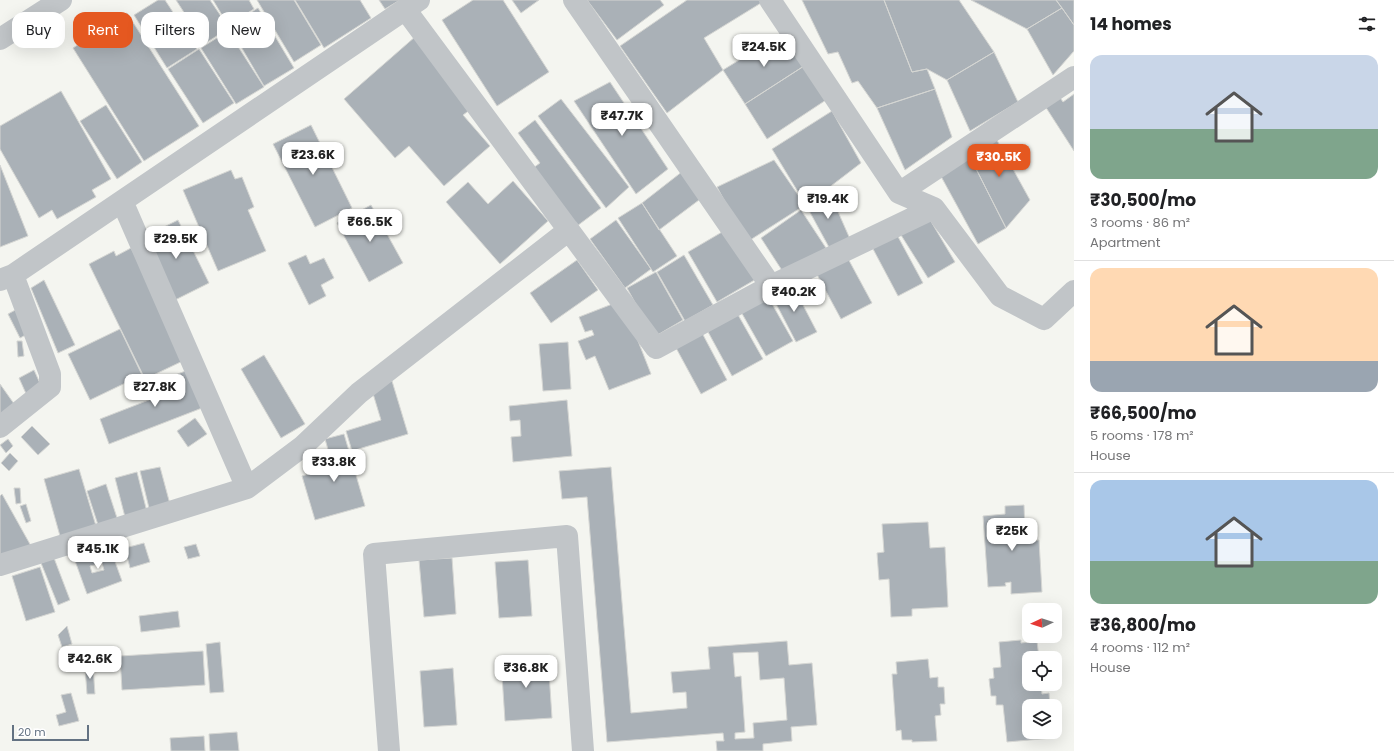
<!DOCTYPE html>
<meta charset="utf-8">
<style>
body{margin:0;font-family:Poppins,sans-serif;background:#f2f2f2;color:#202124;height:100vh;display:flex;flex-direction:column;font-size:15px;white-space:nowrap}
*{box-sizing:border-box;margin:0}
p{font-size:13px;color:#757577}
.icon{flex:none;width:22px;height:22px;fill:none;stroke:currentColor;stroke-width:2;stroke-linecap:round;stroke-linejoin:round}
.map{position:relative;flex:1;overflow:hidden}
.details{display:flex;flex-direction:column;background:#fff;width:320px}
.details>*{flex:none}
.hud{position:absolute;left:12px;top:12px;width:380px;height:36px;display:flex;gap:8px}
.needle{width:26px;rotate:266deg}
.fabs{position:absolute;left:1022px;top:603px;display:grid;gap:8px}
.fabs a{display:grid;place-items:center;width:40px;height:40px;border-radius:8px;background:#fff;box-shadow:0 4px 16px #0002;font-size:20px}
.scale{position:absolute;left:12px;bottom:10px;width:77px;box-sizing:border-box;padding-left:4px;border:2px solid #637282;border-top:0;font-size:11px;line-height:14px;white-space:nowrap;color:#637282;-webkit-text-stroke:3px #fff;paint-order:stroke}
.price{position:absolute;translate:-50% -34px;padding:0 9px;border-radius:8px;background:#fff;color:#222;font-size:13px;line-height:26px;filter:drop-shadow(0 1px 2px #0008)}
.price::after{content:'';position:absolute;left:50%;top:24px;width:12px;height:9px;margin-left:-6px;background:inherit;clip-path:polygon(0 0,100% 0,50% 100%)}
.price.selected{background:#e55820;color:#fff}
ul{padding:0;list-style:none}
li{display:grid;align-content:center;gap:8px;height:212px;padding:0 16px}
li+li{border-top:1px solid #e0e0e0}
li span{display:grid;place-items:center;height:124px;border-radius:12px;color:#555}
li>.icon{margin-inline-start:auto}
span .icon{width:72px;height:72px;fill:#fffc;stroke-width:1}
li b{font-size:17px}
h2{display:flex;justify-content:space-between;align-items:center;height:48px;padding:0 16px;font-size:17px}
.pill{padding:0 14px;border-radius:12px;background:#fff;box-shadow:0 4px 16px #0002;font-size:14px;line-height:36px}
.pill.selected{background:#e55820;color:#fff}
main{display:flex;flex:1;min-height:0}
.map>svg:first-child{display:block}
</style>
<main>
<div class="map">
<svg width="1074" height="751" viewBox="0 0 1074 751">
<rect width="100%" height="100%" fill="#f4f5f0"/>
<path fill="#aab1b7" stroke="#d5d6d3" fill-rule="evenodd" d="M 158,0 L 165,0 L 197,49 L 167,68 L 134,15 Z
M 176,0 L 210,0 L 229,28 L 198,48 L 180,21 L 187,17 Z
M 213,0 L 249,0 L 254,9 L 228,25 Z
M 257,0 L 294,0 L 321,45 L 294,62 Z
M 295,0 L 360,0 L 371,18 L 324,48 Z
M 379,0 L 400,0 L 385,9 Z
M 473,0 L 503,0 L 549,72 L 497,106 L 442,20 Z
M 512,0 L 539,0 L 521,13 Z
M 587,0 L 660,0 L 664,5 L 617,40 Z
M 687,0 L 759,0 L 761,3 L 704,38 L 723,70 L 667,113 L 620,46 Z
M 802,0 L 884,0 L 912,72 L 927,69 L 935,89 L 877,108 L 858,81 L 852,83 L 838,52 L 828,54 Z
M 884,0 L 959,0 L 994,52 L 947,80 L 927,69 L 912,72 Z
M 971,0 L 1056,0 L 1062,8 L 1027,29 Z
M 1056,0 L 1074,0 L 1074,25 L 1062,8 Z
M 258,8 L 294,68 L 264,86 L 229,26 Z
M 1062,8 L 1074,25 L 1074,51 L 1053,75 L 1027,29 Z
M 127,13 L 199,126 L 144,161 L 73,48 Z
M 228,31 L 264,87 L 236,104 L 201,48 Z
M 783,33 L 804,66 L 745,104 L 723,70 Z
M 416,36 L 471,109 L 463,115 L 490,146 L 444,186 L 409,146 L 395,158 L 344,99 Z
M 199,49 L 234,103 L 203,123 L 168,69 Z
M 994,52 L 1018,102 L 970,131 L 947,80 Z
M 804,66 L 826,100 L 767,139 L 745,104 Z
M 610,82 L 668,169 L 636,194 L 574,101 Z
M 935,89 L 952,137 L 905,170 L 877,108 Z
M 61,91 L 111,179 L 92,190 L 96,197 L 57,219 L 52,210 L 39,218 L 0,149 L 0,126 Z
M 1074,94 L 1074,151 L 1045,106 L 1059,96 L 1063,102 Z
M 561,99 L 629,187 L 606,208 L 538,116 Z
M 106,105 L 142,162 L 117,179 L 80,121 Z
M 832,111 L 861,163 L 806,205 L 772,149 Z
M 535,120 L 601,208 L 573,229 L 529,171 L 540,163 L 518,133 Z
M 311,125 L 352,208 L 315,227 L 273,144 Z
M 993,133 L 1030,200 L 1006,228 L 966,149 Z
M 966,149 L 1006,228 L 978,244 L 937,169 Z
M 774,160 L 805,205 L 747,242 L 717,187 Z
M 0,165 L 28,236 L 0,247 Z
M 231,170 L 235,179 L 242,177 L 254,207 L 248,210 L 266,251 L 218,271 L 183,190 Z
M 683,171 L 703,197 L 659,230 L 642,203 Z
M 513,181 L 548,221 L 500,264 L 446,202 L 468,182 L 488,204 Z
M 828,189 L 850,239 L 830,249 L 806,205 Z
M 642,203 L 677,256 L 653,272 L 618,218 Z
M 371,205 L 403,263 L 369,282 L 337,223 Z
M 801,210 L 826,248 L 785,275 L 761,238 Z
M 929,218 L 955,262 L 928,278 L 901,235 Z
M 178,220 L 209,283 L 173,301 L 142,238 Z
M 616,220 L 651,269 L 625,288 L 590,239 Z
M 734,225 L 763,275 L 717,302 L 688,252 Z
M 896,233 L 923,283 L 898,296 L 872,247 Z
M 131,248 L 189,358 L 145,379 L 89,264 L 114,251 L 116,256 Z
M 845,253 L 872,303 L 841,319 L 814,269 Z
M 306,255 L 310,264 L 324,258 L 334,278 L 321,285 L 326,296 L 309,305 L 288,263 Z
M 684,255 L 713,305 L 685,321 L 657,272 Z
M 577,260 L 598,290 L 551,323 L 530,293 Z
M 656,272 L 683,320 L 654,337 L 627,288 Z
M 44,280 L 75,345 L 58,353 L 31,288 Z
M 792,284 L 817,332 L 796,342 L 771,294 Z
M 767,295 L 793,341 L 766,356 L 740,310 Z
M 615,303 L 629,318 L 651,374 L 609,390 L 595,356 L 586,360 L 578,341 L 594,335 L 592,330 L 585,332 L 579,317 Z
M 19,308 L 31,332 L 20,338 L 8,314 Z
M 737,313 L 763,359 L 732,376 L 707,330 Z
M 120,329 L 142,375 L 90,400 L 68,354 Z
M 701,331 L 727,380 L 701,394 L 675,346 Z
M 17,341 L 22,341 L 24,356 L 18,357 Z
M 568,342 L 571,389 L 543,391 L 539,344 Z
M 264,355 L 305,424 L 281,438 L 241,369 Z
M 34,370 L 43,390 L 28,398 L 19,378 Z
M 188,370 L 202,408 L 109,444 L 100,419 L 154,398 L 149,385 Z
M 392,381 L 408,434 L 352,451 L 346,431 L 381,420 L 371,387 Z
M 0,384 L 22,415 L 0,432 Z
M 567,400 L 572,456 L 513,462 L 511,437 L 521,436 L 520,420 L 510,421 L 509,406 Z
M 195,418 L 207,434 L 188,447 L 177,431 Z
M 32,426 L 50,444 L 38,455 L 21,437 Z
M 344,434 L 365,506 L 315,520 L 302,476 L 333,467 L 325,439 Z
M 8,439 L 13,446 L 6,453 L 0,445 Z
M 10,453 L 18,461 L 9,471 L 1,463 Z
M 160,467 L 171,508 L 150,512 L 140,471 Z
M 611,467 L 631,713 L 687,708 L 686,692 L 673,693 L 671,672 L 710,669 L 708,647 L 787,641 L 789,665 L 812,663 L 817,725 L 791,727 L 792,741 L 763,744 L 763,751 L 717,751 L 716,741 L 724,741 L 723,733 L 607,742 L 587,497 L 562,499 L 559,471 ZM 758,652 L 760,680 L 784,678 L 787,720 L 753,723 L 754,738 L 735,739 L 735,733 L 745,732 L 741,676 L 735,677 L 733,653 Z
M 79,469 L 96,526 L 60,536 L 44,479 Z
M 137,472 L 147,512 L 125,517 L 115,478 Z
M 106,484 L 119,524 L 100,531 L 87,491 Z
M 14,488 L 20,488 L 21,503 L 16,504 Z
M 2,494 L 31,546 L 0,558 L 0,496 Z
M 26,504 L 31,521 L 26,523 L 20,506 Z
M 1024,505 L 1025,530 L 1031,530 L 1032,541 L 1039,540 L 1042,592 L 1011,594 L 1011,582 L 1005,583 L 1006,586 L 988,587 L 983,516 L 1005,514 L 1005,506 Z
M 928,522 L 930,548 L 945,547 L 948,607 L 912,609 L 912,616 L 891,617 L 889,579 L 879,580 L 877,553 L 884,552 L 882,524 Z
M 144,543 L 150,562 L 130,568 L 125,548 Z
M 196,544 L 200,556 L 188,559 L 184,547 Z
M 109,545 L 122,581 L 87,594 L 74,558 ZM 102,563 L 104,570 L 92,573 L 90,566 Z
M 54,558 L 70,600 L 58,605 L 41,563 Z
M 452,558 L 456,614 L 424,617 L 419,560 Z
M 528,560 L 532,616 L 499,618 L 495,562 Z
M 40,567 L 55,612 L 26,621 L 12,576 Z
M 178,611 L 180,627 L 141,632 L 139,616 Z
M 67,626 L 72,644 L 62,647 L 58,635 Z
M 1021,640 L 1021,643 L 1037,641 L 1039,658 L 1029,658 L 1029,684 L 1041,684 L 1042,694 L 1049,693 L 1050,706 L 1029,706 L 1029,732 L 1052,732 L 1052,738 L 1007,742 L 1003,705 L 996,705 L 996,696 L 991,696 L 989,679 L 994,678 L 993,668 L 1001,667 L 999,642 Z
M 220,642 L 224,692 L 210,693 L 206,644 Z
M 117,651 L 120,669 L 104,671 L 102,653 Z
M 203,651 L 205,685 L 122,690 L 120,656 Z
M 548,657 L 552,718 L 505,721 L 501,660 Z
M 928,659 L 930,678 L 938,677 L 938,687 L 944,687 L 945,704 L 940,704 L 941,715 L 935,716 L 937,741 L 912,742 L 912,740 L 902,740 L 901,730 L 896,731 L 892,674 L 897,674 L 896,662 Z
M 85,667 L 93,667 L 95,694 L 87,694 Z
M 453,668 L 457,725 L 424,727 L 420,671 Z
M 71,693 L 79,721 L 59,726 L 56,715 L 66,712 L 61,695 Z
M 237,732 L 239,751 L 210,751 L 209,734 Z
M 204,736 L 205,751 L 171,751 L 170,738 Z"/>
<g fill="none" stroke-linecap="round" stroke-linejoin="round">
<path stroke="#c1c5c8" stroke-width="22" d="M 574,0 L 771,286
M 770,0 L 899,193 L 934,208 L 1000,296 L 1044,319 L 1074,291
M 405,9 L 656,348 L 771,286 L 934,208
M 0,39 L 61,0
M 899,193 L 1074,77
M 122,201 L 247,488
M 0,280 L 13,275 L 419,0
M 0,427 L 50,387 L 50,374 L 13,275
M 0,565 L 247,488 L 303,446 L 359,393 L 569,230
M 389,751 L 374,554 L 567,536 L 583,751"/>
</g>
</svg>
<div class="fabs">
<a><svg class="needle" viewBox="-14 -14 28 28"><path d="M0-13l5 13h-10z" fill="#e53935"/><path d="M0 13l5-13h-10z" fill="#757577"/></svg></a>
<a><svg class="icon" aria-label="locate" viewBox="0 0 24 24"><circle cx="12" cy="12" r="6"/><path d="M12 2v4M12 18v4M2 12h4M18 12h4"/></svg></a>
<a><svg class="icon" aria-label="layers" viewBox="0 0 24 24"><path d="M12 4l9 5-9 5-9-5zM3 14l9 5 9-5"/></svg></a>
</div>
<div class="scale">20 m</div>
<b class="price" style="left:764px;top:68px">₹24.5K</b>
<b class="price" style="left:622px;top:137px">₹47.7K</b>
<b class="price" style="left:313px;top:176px">₹23.6K</b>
<b class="price selected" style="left:999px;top:178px">₹30.5K</b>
<b class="price" style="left:828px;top:220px">₹19.4K</b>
<b class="price" style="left:370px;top:243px">₹66.5K</b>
<b class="price" style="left:176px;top:260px">₹29.5K</b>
<b class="price" style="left:794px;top:313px">₹40.2K</b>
<b class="price" style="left:155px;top:408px">₹27.8K</b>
<b class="price" style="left:334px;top:483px">₹33.8K</b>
<b class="price" style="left:1012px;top:552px">₹25K</b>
<b class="price" style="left:98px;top:570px">₹45.1K</b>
<b class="price" style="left:90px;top:680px">₹42.6K</b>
<b class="price" style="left:526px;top:689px">₹36.8K</b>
<div class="hud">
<a class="pill">Buy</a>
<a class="pill selected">Rent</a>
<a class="pill">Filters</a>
<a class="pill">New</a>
</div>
</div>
<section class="details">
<h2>14 homes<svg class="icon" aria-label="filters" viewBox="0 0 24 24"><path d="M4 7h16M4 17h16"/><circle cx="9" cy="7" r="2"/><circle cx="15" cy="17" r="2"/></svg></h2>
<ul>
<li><span style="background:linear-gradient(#c9d6e8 60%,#7fa58c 0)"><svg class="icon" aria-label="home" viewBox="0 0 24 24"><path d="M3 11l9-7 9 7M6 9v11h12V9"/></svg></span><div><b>₹30,500/mo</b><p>3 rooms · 86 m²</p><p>Apartment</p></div></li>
<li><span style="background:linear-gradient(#ffd9b3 75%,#9aa5b1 0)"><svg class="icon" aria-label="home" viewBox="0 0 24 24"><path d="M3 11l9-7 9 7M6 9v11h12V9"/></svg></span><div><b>₹66,500/mo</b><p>5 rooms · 178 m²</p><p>House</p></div></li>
<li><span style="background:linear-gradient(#a9c7e8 65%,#7fa58c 0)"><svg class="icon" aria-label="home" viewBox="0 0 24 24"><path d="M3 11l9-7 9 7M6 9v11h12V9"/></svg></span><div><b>₹36,800/mo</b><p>4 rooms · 112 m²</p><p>House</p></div></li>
</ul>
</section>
</main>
